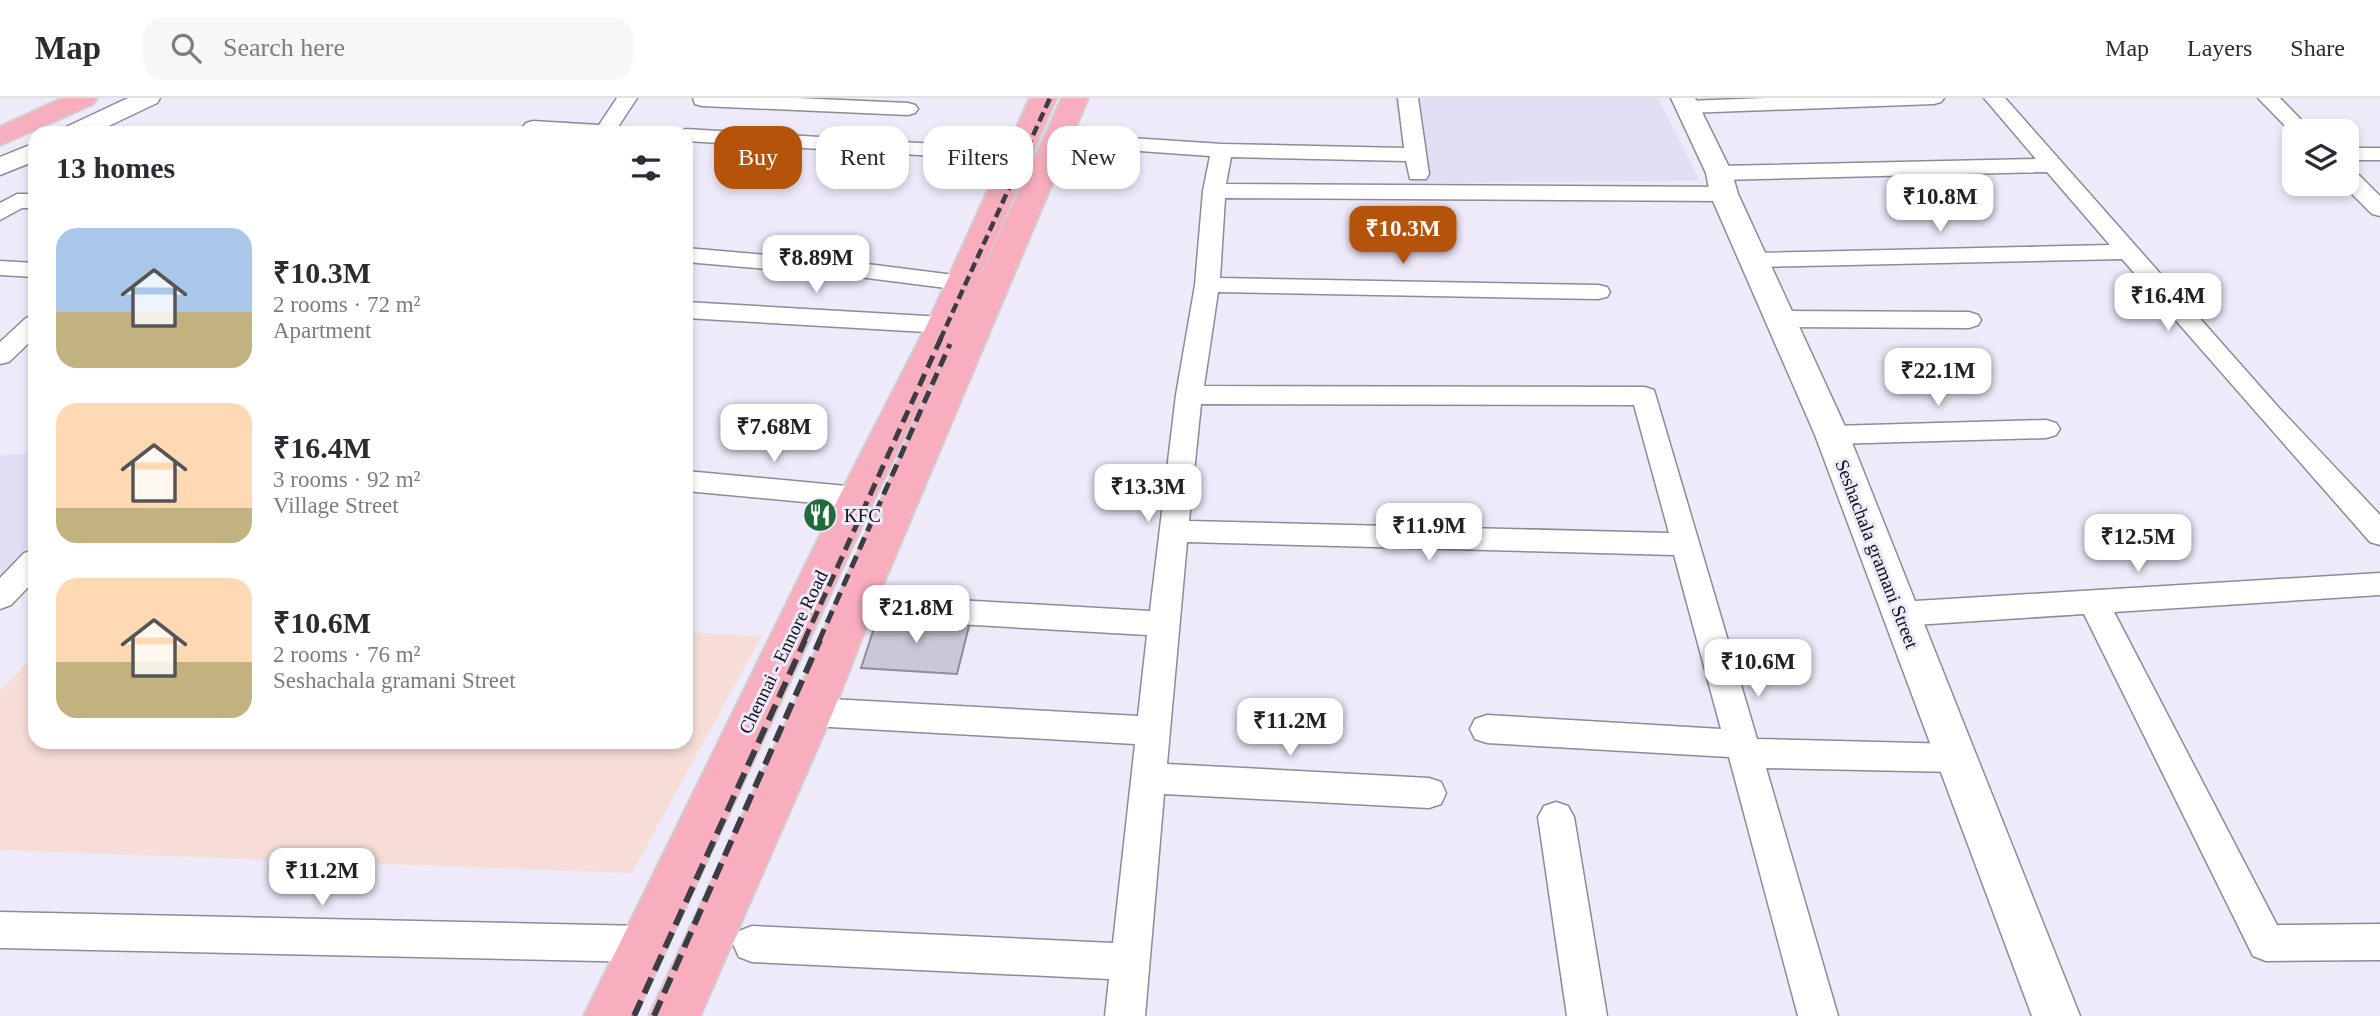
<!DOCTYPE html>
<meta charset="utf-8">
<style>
body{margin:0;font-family:Georgia,serif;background:#f7f7f7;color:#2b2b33;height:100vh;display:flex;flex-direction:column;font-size:26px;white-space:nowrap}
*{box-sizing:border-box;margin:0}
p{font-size:23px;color:#7c7c81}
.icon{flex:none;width:38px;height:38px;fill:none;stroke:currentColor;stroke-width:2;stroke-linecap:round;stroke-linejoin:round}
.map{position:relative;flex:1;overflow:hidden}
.details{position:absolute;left:28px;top:28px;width:665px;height:623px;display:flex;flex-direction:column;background:#fff;border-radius:21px;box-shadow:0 4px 10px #0003}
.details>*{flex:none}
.banner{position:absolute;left:714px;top:28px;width:665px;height:63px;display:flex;gap:14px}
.fabs{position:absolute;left:2282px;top:21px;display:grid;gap:14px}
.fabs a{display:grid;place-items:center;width:77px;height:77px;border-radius:14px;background:#fff;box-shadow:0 4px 10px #0003;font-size:35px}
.price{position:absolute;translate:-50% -60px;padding:0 16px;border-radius:14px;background:#fff;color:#222;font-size:23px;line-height:46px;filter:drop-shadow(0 2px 4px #0008)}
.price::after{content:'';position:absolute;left:50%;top:42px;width:21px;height:16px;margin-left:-10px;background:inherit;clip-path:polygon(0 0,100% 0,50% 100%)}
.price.active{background:#b45309;color:#fff}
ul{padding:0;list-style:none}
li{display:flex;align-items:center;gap:21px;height:175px;padding:0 28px}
li span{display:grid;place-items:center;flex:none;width:196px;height:140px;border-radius:21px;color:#555}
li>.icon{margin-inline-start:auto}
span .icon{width:84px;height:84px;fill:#fffc;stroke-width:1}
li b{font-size:30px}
h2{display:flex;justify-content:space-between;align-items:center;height:84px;padding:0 28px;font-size:30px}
.pill{padding:0 24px;border-radius:21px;background:#fff;box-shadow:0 4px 10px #0003;font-size:24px;line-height:63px}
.pill.active{background:#b45309;color:#fff}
header{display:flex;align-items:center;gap:42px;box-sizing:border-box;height:98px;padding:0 35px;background:#fff;border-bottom:2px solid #e1e1e2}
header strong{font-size:33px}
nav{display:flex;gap:38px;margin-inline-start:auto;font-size:24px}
.search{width:490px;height:63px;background:#f7f7f7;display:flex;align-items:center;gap:18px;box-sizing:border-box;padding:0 24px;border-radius:21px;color:#7c7c81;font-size:26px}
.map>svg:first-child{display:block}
</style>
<header>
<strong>Map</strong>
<div class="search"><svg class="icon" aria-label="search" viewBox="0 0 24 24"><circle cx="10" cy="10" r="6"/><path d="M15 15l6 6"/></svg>Search here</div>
<nav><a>Map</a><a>Layers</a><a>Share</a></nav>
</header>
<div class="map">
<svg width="2380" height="918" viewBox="0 0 2380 918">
<rect width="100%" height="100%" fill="#eeeafa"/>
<path fill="#e4def5" d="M 1394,0 L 1658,0 L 1700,83 L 1412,85 Z
M 35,355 L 35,443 L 0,478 L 0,357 Z"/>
<path fill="#f7ddd7" d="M 686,534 L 761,539 L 632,775 L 0,752 L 0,593 L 35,556 L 35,644 L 686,644 Z"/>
<path fill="#cbc7d6" stroke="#908c9a" stroke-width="2" d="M 878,518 L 970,524 L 957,576 L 861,570 Z"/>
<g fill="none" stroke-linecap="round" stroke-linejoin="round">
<g stroke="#8e8a98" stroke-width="3">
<path id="minor" d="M 617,0 L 637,0 L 618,29 L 627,35 L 532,35 L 523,29 L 526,25 L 533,23 L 599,27 Z
M 693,0 L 796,0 L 908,5 L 915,7 L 918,11 L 915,15 L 908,17 L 702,8 L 695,6 Z
M 1398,0 L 1418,0 L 1429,76 L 1426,81 L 1410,81 L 1406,63 L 1231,59 L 1226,86 L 1724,89 L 1732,91 L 1735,96 L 1732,101 L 1724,103 L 1225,100 L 1220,180 L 1598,187 L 1607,189 L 1610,194 L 1607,199 L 1598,201 L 1218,194 L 1204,288 L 1645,289 L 1654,292 L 1757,641 L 1956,646 L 1968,650 L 1973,660 L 1968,670 L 1956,674 L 1766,670 L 1838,918 L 1798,918 L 1729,659 L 1487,645 L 1475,641 L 1470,631 L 1475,621 L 1487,617 L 1721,631 L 1674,457 L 1187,444 L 1167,666 L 1429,680 L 1441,684 L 1446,695 L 1441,706 L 1429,710 L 1164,696 L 1145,918 L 1105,918 L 1109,881 L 752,864 L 739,859 L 733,846 L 739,833 L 752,828 L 1113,845 L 1135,646 L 812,628 L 800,624 L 796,614 L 800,604 L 812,600 L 1138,618 L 1147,537 L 854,520 L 843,516 L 839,508 L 843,500 L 854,496 L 1150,513 L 1176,297 L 1195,187 L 1203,93 L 1210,58 L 1055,47 L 1048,45 L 1044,41 L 1048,37 L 1055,35 L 1222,46 L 1404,50 ZM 1201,306 L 1634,307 L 1669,435 L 1189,423 Z
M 1766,0 L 1944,0 L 1941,4 L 1934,6 L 1687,15 L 1680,13 L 1677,9 L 1680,5 L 1687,3 Z
M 1984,0 L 2005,0 L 2280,311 L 2380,417 L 2380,447 L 2370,444 L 2122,161 L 1754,169 L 1746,167 L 1742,162 L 1746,157 L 1754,155 L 2110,147 L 2047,74 L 1719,82 L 1711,80 L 1708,75 L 1711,70 L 1719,68 L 2036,61 Z
M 2258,0 L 2280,0 L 2312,33 L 2294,33 L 2294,37 Z
M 686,31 L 1019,51 L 1027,52 L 1030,57 L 1027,62 L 1019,63 L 686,43 L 686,35 L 677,35 Z
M 2347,50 L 2380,50 L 2380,62 L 2347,62 Z
M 2347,72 L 2355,73 L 2380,98 L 2380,118 L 2372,116 L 2342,86 L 2347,86 Z
M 17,96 L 35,96 L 35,110 L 22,110 L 0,122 L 0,105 Z
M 686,150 L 859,165 L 962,178 L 971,180 L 974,185 L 971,190 L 962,192 L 859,179 L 686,164 Z
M 0,163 L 35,165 L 35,179 L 0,177 Z
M 686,204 L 943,219 L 952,222 L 955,227 L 952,232 L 943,235 L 686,220 Z
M 1781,213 L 1969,214 L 1978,217 L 1981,222 L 1978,227 L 1969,230 L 1781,229 L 1772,226 L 1769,221 L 1772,216 Z
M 35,217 L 35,239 L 9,264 L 0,266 L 0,244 L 26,220 Z
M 2046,322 L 2056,325 L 2060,331 L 2056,337 L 2046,340 L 1832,346 L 1822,344 L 1818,337 L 1822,330 L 1832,328 Z
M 686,373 L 857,389 L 867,392 L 871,399 L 867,406 L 857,409 L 686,393 Z
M 35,452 L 35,482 L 11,507 L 0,511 L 0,480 L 24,455 Z
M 2380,475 L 2380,497 L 2114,514 L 2277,827 L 2380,826 L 2380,862 L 2266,863 L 2253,858 L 2084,516 L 1899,528 L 1888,524 L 1884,516 L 1888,508 L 1899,504 Z
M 1556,704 L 1568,708 L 1574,719 L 1607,918 L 1567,918 L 1538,719 L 1544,708 Z
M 0,814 L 643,828 L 656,833 L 662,846 L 656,859 L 643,864 L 0,850 Z"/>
</g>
<g stroke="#8e8a98" stroke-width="3">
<path id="tertiary" d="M 128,0 L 160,0 L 157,5 L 94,35 L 60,35 L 64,30 Z
M 1671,0 L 1695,0 L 1732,75 L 1738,96 L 1849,337 L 2080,918 L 2032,918 L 1815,337 L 1710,96 L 1706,75 Z
M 35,45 L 35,63 L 0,77 L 0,59 Z"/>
</g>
<g stroke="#d0cfd0" stroke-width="4">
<path id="primary" d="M 63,0 L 97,0 L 93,6 L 0,47 L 0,29 Z
M 1030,0 L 1056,0 L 967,207 L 1062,0 L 1088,0 L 874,508 L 833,614 L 700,918 L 649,918 L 791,614 L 834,508 L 955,235 L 875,399 L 635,918 L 584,918 L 839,399 L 927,227 Z"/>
</g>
<use href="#minor" fill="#fff" fill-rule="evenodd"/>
<use href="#tertiary" fill="#fff" fill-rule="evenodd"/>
<use href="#primary" fill="#f8aebe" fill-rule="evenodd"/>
<path stroke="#3d3c43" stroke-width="4.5" stroke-dasharray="10 5" stroke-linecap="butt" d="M 940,242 L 1050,0"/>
<path stroke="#3d3c43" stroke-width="5" stroke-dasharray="13 7" stroke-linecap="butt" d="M 804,543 L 941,240
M 819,543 L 950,246"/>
<path stroke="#3d3c43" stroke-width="6" stroke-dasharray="17 8" stroke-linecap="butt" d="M 634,918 L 805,542
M 654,918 L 820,542"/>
</g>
<defs>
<g id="restaurant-disc" transform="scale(1.75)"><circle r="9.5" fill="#1f6c3a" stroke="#eeeafa"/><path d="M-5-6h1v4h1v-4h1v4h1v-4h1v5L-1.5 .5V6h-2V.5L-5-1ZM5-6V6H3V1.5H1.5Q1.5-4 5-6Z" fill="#fff"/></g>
</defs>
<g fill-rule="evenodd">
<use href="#restaurant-disc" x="820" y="417"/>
</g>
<g text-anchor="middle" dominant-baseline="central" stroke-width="6" stroke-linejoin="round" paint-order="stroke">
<g font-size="19" fill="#121116" stroke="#eeeafa" text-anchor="start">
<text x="844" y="417">KFC</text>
</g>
<g font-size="19" fill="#121116" stroke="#eeeafa">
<text transform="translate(1877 456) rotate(69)">Seshachala gramani Street</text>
<text transform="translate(783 554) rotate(-64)">Chennai - Ennore Road</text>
</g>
</g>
</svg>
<div class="fabs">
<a><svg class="icon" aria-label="layers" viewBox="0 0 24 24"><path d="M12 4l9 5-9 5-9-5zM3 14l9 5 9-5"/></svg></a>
</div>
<b class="price" style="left:1940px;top:136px">₹10.8M</b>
<b class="price active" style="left:1403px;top:168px">₹10.3M</b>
<b class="price" style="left:816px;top:197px">₹8.89M</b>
<b class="price" style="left:2168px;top:235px">₹16.4M</b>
<b class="price" style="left:1938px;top:310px">₹22.1M</b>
<b class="price" style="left:774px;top:366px">₹7.68M</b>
<b class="price" style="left:1148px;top:426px">₹13.3M</b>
<b class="price" style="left:1429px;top:465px">₹11.9M</b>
<b class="price" style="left:2138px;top:476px">₹12.5M</b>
<b class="price" style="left:916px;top:547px">₹21.8M</b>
<b class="price" style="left:1758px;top:601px">₹10.6M</b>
<b class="price" style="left:1290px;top:660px">₹11.2M</b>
<b class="price" style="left:322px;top:810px">₹11.2M</b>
<div class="banner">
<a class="pill active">Buy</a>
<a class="pill">Rent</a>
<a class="pill">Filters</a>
<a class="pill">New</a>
</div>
<section class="details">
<h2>13 homes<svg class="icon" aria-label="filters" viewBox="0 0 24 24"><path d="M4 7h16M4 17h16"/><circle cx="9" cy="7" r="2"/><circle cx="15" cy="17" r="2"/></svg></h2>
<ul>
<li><span style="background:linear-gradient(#a9c7e8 60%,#c2b280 0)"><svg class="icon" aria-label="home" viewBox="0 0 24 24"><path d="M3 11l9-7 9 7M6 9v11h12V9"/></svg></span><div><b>₹10.3M</b><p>2 rooms · 72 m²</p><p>Apartment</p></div></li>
<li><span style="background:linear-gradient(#ffd9b3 75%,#c2b280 0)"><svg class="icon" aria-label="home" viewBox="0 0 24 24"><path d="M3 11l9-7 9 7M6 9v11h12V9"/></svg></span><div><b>₹16.4M</b><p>3 rooms · 92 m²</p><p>Village Street</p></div></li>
<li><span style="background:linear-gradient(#ffd9b3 60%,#c2b280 0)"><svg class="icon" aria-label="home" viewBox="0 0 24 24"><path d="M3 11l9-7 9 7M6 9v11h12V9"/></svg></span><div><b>₹10.6M</b><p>2 rooms · 76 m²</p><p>Seshachala gramani Street</p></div></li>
</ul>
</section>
</div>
